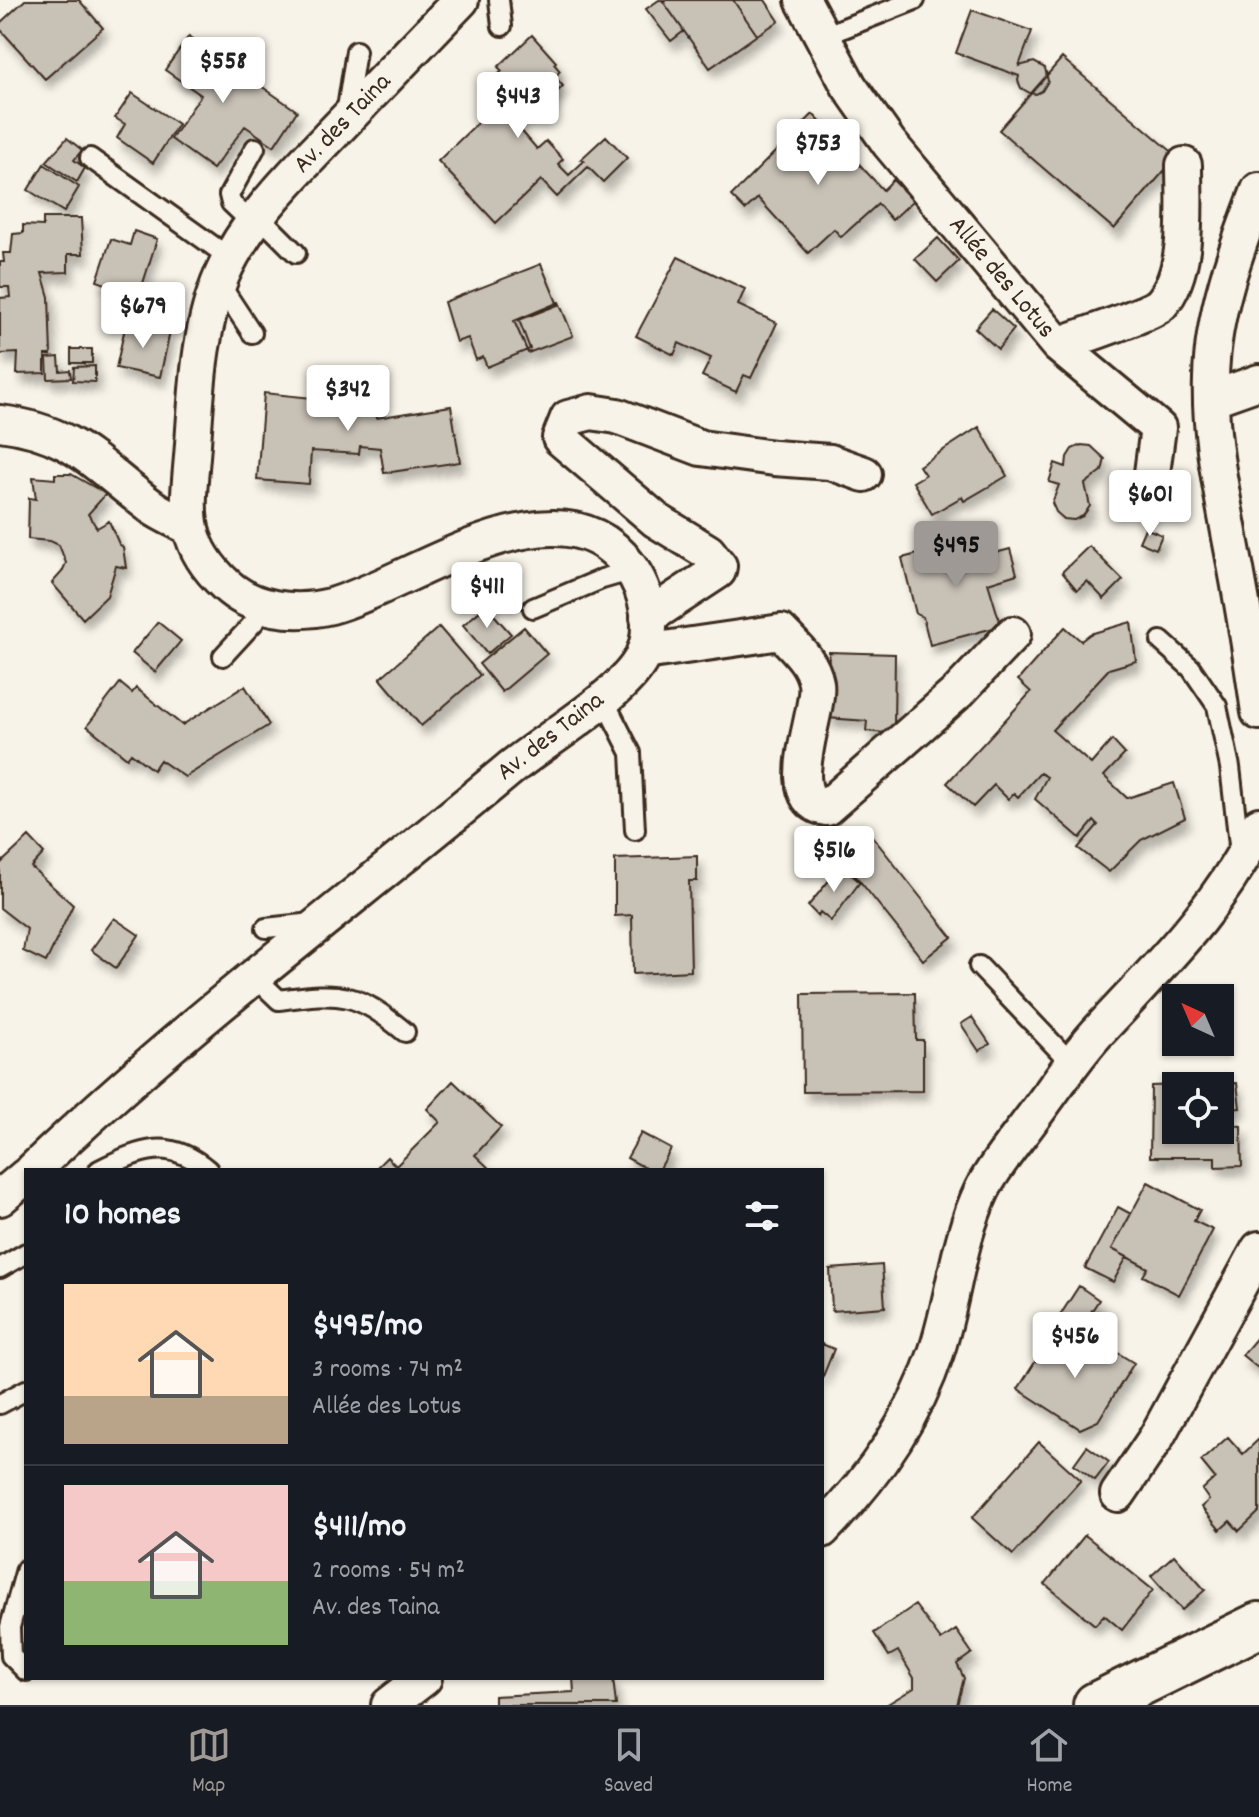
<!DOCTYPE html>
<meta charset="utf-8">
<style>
body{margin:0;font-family:Dekko,sans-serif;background:#242831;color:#f1f3f6;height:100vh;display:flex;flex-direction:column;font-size:30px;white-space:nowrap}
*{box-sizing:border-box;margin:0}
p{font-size:26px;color:#9ea1a6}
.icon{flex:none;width:44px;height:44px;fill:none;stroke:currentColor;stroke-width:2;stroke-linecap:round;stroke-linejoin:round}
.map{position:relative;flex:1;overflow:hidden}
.drawer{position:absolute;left:24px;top:1168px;width:800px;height:512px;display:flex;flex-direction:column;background:#171b24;border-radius:0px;box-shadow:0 2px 6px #0004}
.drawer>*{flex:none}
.needle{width:52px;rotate:316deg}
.buttons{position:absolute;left:1162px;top:984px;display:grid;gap:16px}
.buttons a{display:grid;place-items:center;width:72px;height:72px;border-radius:0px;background:#171b24;box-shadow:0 2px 6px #0004;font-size:40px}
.price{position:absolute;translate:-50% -68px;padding:0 18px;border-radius:8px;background:#fff;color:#222;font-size:26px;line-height:52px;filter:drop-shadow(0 2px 4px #0008)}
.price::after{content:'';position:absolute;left:50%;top:48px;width:24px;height:18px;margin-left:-12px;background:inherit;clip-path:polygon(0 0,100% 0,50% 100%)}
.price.active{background:#9f9995;color:#111}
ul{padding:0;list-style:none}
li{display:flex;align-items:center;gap:24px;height:200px;padding:0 40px}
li+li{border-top:2px solid #363941}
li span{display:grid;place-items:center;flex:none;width:224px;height:160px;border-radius:0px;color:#555}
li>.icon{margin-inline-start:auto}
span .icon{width:96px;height:96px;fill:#fffc;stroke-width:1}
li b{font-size:34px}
h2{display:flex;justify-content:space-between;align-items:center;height:96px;padding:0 40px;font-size:34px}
.dock{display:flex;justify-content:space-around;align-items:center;height:112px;border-top:2px solid #363941;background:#171b24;font-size:22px;color:#9ea1a6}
.dock a{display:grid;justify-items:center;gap:4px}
.dock .active{color:#9f9995}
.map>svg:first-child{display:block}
</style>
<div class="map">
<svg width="1259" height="1705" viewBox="0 0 1259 1705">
<defs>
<filter id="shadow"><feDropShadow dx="5" dy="9" stdDeviation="4" flood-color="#0004"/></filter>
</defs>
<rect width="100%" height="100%" fill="#f7f3e8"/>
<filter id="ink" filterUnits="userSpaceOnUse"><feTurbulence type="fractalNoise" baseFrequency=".0125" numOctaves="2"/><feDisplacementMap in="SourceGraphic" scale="16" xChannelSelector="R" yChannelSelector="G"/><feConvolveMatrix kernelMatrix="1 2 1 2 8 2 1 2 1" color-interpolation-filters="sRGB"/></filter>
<g filter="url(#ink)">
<path fill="#c8c1b6" stroke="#3b2a1e" stroke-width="2" fill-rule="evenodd" filter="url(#shadow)" d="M 25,0 L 79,0 L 103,28 L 45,79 L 0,29 L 0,23 Z
M 659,0 L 662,0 L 684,31 L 671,41 L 646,9 Z
M 662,0 L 733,0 L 757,35 L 710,68 Z
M 733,0 L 765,0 L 779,21 L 757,35 Z
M 972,10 L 1032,31 L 1019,66 L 1034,62 L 1045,68 L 1048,81 L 1042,91 L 1036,94 L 1030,93 L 1021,88 L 1018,81 L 1019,76 L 956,53 Z
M 532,35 L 556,62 L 554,64 L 560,71 L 555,77 L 563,86 L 547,102 L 539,94 L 512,120 L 537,149 L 546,141 L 563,159 L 558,164 L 569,175 L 584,161 L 581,159 L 606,136 L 627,158 L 603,182 L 588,167 L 557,197 L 541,180 L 496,223 L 438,161 L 496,105 L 482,90 L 502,71 L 498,67 Z
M 189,36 L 297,111 L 274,146 L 245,126 L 213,169 L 171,139 L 201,95 L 165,70 Z
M 1062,58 L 1177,156 L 1114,229 L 999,130 Z
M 132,93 L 178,124 L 153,163 L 117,138 L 125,124 L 115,118 Z
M 813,114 L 883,190 L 893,180 L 913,201 L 892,220 L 878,204 L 841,237 L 834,229 L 808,253 L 758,198 L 745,210 L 731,196 Z
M 67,138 L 82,150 L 74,160 L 85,168 L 77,182 L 46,162 Z
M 44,164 L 79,187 L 64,212 L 28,190 Z
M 43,218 L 81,218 L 83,254 L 68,254 L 68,272 L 42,273 L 49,297 L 51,355 L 45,355 L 45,373 L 17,374 L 18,353 L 0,354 L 0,298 L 10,297 L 9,287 L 0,287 L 0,262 L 4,262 L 3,253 L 11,253 L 13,234 L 23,233 L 23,225 L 43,226 Z
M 134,231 L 157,239 L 139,296 L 97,281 L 111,239 L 130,245 Z
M 938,238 L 959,261 L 937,282 L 915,259 Z
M 678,257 L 745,289 L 738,305 L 777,323 L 751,378 L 744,375 L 736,392 L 702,376 L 711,358 L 679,343 L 674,355 L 636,336 Z
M 541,264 L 558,305 L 519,320 L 530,349 L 487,367 L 483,357 L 476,360 L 468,338 L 456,342 L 444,302 Z
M 559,302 L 573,336 L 528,353 L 514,321 Z
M 992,309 L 1014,329 L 998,349 L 975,328 Z
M 126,323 L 170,332 L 160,377 L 116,368 Z
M 71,349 L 92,349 L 92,363 L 71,363 Z
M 59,357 L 60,371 L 70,370 L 71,378 L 48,379 L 47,358 Z
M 95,366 L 95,382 L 73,381 L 74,367 Z
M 314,380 L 367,384 L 367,409 L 375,409 L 376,418 L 451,406 L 460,462 L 384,473 L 380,448 L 360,446 L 359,454 L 311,451 L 309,484 L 257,480 L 264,393 L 312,398 Z
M 979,427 L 1007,476 L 964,501 L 962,497 L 932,514 L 913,482 L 925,475 L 919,466 Z
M 1081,445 L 1091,446 L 1105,459 L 1102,471 L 1085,484 L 1090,506 L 1083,516 L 1074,520 L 1064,519 L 1056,512 L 1052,503 L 1059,485 L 1049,482 L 1055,463 L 1066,467 L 1067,457 L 1072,449 Z
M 55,474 L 71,474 L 106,494 L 88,514 L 97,528 L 109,521 L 119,544 L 123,547 L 126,568 L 116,566 L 107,596 L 83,619 L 52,583 L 62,572 L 66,563 L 59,545 L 50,541 L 28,539 L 29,498 L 36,499 L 33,477 L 55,479 Z
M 1130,478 L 1145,481 L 1140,504 L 1125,501 Z
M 1145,528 L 1162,535 L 1156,549 L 1139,542 Z
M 976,539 L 980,557 L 1010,549 L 1017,574 L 988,583 L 1001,626 L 930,645 L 923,617 L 916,614 L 902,558 Z
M 1089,546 L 1123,580 L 1104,599 L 1087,581 L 1077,590 L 1062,572 Z
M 486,606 L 511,634 L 487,654 L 463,625 Z
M 158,622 L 181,641 L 155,672 L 132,653 Z
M 1131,622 L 1136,661 L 1109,669 L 1052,730 L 1091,764 L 1112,740 L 1125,754 L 1104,776 L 1127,798 L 1174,783 L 1185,818 L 1141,840 L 1109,872 L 1078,848 L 1098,825 L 1094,821 L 1080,838 L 1035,799 L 1047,777 L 1040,773 L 1018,797 L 1014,793 L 1008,799 L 994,785 L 973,807 L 947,783 L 1031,692 L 1018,680 L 1065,627 L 1081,641 L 1090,634 Z
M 439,627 L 480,675 L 421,726 L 380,678 Z
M 524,627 L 547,654 L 502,692 L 479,664 Z
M 829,652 L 895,654 L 894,725 L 885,733 L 866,731 L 867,721 L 827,718 Z
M 120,683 L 132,693 L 136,688 L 182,725 L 245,686 L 269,725 L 185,777 L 160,760 L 153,770 L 131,753 L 127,758 L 87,726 Z
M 872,836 L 952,937 L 923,960 L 843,860 Z
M 29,837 L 44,853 L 31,867 L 73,905 L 46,962 L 23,951 L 27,929 L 0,908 L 0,864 Z
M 697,856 L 697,881 L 689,881 L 691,971 L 633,974 L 632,915 L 615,916 L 615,859 Z
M 841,866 L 860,882 L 831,921 L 820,912 L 818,916 L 808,906 Z
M 114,918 L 139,935 L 116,968 L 91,950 Z
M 915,993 L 916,1040 L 923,1040 L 923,1091 L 803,1092 L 802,994 Z
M 972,1017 L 990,1044 L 979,1051 L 961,1024 Z
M 453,1081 L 501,1127 L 475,1155 L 491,1170 L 374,1170 L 387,1157 L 396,1166 L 440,1122 L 427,1109 Z
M 1237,1083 L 1240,1108 L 1230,1109 L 1231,1125 L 1241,1126 L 1242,1166 L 1215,1167 L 1215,1157 L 1150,1157 L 1151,1086 ZM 1176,1086 L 1220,1086 L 1220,1130 L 1176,1130 Z
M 641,1133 L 671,1149 L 659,1170 L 649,1170 L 627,1158 Z
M 1148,1182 L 1200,1210 L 1194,1221 L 1213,1230 L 1179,1295 L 1143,1276 L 1148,1268 L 1112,1249 Z
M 1118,1207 L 1131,1214 L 1112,1249 L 1127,1257 L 1113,1282 L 1085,1268 Z
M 882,1265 L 885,1307 L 832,1311 L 830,1269 Z
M 1079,1286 L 1099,1300 L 1078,1331 L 1105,1350 L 1104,1352 L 1057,1320 Z
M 1056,1329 L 1106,1361 L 1113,1350 L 1134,1363 L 1098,1421 L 1080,1429 L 1018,1389 Z
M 1259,1335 L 1259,1369 L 1242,1355 Z
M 822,1344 L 834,1349 L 822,1379 Z
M 1228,1437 L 1243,1454 L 1259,1439 L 1259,1512 L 1239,1531 L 1230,1521 L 1220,1530 L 1201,1507 L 1209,1500 L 1202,1490 L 1215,1478 L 1201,1461 Z
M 1039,1442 L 1081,1480 L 1013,1555 L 972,1518 Z
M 1087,1446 L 1109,1462 L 1095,1480 L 1074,1464 Z
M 1085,1535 L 1153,1590 L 1122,1630 L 1104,1615 L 1095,1625 L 1045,1584 Z
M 1174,1555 L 1205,1590 L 1182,1610 L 1151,1576 Z
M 915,1605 L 941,1640 L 956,1630 L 972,1653 L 957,1664 L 964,1678 L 957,1705 L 886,1705 L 914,1688 L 914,1678 L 898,1651 L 889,1656 L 874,1633 Z
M 573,1678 L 613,1678 L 616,1705 L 494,1705 L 494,1696 L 574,1692 Z"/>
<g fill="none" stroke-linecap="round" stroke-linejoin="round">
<g stroke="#3b2a1e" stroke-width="24">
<path id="service" d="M 499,0 L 502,26
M 821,37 L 915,0
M 346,115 L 356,51
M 90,158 L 230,258
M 259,216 L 296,253
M 253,224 L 231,203 L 229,195 L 255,148
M 219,283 L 252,333
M 533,608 L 602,579 L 633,570
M 1161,641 L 1191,668 L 1217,706 L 1230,767 L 1240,853
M 223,656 L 268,607
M 603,698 L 631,753 L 635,830
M 266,928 L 312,923
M 979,966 L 1073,1065
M 256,978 L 279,1000 C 342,991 356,992 405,1032
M 99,1170 C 142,1149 169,1137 208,1170
M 0,1268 L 26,1253
M 0,1404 L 26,1390
M 26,1569 L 10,1627 L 11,1656 L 26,1671"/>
</g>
<g stroke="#3b2a1e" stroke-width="40">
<path id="minor" d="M 803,0 L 849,86 L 889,143 L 1058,345 C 1074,339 1155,312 1161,304 C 1190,271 1184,206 1184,165
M 1259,190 C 1236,250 1212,314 1211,379 C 1209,434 1221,488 1231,543 C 1242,599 1251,655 1259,712
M 1058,345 L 1158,428 L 1150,488
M 1211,399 L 1259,382
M 0,423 C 75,432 96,466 152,507 C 163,515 178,521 191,528
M 648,617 L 718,571 L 719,566 L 708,552 L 656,520 L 560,438 L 568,418 L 591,412 L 617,416 L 701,448 L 774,458 L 830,462 L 864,474
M 644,652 L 781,632 C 795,647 812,661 816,683 C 821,713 778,800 826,808 L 958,692 L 1013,634
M 33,1170 C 182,1027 349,903 507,771 C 542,742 619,697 640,661 C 657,633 648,591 629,566 C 559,470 412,584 331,606 C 295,615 253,610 226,585 C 177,540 189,504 193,444 C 197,388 199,327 222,275 C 246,220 293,175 334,132 C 376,88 419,44 461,0
M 0,1198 L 26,1176
M 1118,1494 L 1156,1438 L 1259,1249
M 822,1530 C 872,1479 913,1422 936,1353 C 954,1299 957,1242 982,1190 C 994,1166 1014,1143 1030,1121 C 1052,1092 1072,1061 1096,1034 C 1156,969 1222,906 1259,825
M 389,1705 L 424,1678"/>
</g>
<g stroke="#3b2a1e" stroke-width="50">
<path id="secondary" d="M 1096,1705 L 1259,1625"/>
</g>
<use href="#service" stroke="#f7f3e8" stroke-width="18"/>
<use href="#minor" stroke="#f7f3e8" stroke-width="34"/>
<use href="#secondary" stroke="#f7f3e8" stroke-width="44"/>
</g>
</g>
<g text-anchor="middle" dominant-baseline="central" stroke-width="7" stroke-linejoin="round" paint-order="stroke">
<g font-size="26" fill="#3b2a1e" stroke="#f7f3e8">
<text transform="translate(343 124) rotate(-46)">Av. des Taina</text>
<text transform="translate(1001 278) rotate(50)">Allée des Lotus</text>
<text transform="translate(551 737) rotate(-38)">Av. des Taina</text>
</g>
</g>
</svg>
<div class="buttons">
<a><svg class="needle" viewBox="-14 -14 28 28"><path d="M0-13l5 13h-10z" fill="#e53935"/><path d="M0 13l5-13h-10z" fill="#9ea1a6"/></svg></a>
<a><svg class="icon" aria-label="locate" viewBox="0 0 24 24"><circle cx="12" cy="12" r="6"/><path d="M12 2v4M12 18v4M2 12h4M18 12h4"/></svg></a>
</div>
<b class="price" style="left:223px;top:105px">$558</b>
<b class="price" style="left:518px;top:140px">$443</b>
<b class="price" style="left:818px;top:187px">$753</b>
<b class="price" style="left:143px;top:350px">$679</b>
<b class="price" style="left:348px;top:433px">$342</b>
<b class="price" style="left:1150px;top:538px">$601</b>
<b class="price active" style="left:956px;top:589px">$495</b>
<b class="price" style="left:487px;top:630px">$411</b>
<b class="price" style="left:834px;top:894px">$516</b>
<b class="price" style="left:1075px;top:1380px">$456</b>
<section class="drawer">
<h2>10 homes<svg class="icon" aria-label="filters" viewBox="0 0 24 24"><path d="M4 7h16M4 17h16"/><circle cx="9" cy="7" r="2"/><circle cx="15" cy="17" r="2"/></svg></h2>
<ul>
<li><span style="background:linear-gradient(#ffd9b3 70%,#b9a48a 0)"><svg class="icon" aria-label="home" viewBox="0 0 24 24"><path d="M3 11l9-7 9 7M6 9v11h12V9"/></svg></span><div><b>$495/mo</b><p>3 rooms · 74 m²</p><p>Allée des Lotus</p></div></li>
<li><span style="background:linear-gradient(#f6c9c9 60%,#8fb573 0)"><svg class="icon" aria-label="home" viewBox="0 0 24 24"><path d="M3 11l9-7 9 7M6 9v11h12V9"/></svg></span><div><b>$411/mo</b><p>2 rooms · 54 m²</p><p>Av. des Taina</p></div></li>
</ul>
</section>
</div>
<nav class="dock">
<a class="active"><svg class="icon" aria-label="map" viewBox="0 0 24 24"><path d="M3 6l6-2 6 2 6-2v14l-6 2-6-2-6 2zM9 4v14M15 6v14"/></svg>Map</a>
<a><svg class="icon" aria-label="saved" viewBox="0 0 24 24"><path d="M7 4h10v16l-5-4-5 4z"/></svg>Saved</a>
<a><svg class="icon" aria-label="home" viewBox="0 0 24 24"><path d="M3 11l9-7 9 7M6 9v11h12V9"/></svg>Home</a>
</nav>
